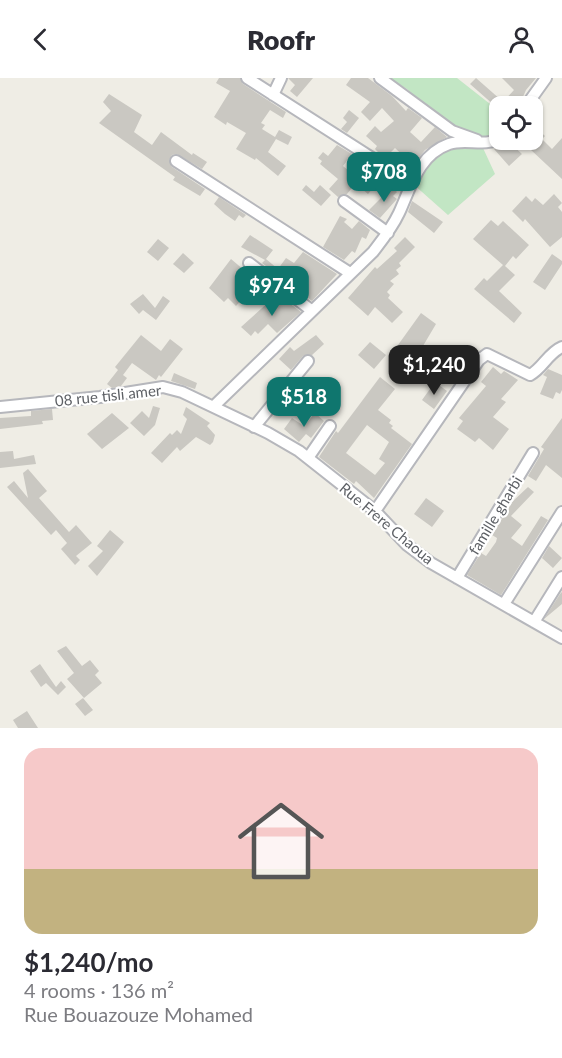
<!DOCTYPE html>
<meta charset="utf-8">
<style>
body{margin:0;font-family:Lato,sans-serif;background:#f7f7f7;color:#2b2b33;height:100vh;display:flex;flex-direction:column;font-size:22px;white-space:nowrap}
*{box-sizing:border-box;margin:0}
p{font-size:20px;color:#7c7c81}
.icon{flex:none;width:33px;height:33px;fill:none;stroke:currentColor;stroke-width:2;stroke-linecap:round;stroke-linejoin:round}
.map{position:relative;height:650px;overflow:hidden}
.side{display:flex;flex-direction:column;background:#fff;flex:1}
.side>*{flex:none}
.fabs{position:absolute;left:489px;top:18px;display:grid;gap:12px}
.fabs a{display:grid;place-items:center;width:54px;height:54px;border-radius:12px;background:#fff;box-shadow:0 2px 4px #0004;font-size:30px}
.price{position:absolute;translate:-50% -51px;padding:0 14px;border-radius:12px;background:#0f766e;color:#fff;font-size:20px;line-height:39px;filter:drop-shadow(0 2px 3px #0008)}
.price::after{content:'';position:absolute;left:50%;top:36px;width:18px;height:14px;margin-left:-9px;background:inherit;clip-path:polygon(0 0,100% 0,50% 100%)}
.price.active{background:#222;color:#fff}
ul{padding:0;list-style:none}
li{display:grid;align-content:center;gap:12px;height:318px;padding:0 24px}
li span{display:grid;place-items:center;height:186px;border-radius:18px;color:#555}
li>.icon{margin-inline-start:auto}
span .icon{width:108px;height:108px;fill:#fffc;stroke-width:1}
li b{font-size:26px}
header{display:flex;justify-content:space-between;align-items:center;height:78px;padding:0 24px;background:#fff;font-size:27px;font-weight:800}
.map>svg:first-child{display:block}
</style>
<header><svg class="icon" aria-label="back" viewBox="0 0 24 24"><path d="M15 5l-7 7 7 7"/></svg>Roofr<svg class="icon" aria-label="person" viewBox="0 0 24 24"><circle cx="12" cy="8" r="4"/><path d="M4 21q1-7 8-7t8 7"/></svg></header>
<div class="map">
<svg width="562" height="650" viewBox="0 0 562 650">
<rect width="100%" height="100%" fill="#efede5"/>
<path fill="#c2e6c4" d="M 389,0 L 457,0 L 499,33 L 499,52 L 484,60 L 455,54 L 407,11 Z
M 450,67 L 483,70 L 495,96 L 448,137 L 413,106 L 416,97 Z"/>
<path fill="#cac8c2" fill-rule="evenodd" d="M 219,0 L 240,0 L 243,6 L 286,34 L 283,40 L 270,32 L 261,45 L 265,47 L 262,51 L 275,59 L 279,52 L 292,59 L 288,67 L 276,61 L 268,74 L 286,88 L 278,98 L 256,80 L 255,82 L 236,71 L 246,55 L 227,44 L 226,47 L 214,39 L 230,13 L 216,5 Z
M 288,0 L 313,0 L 297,19 L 290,13 L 295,7 Z
M 351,0 L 368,0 L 392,18 L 406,33 L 408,30 L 422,40 L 410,54 L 421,64 L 435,49 L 447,59 L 425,72 L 413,87 L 395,70 L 386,79 L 380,76 L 375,71 L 377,68 L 366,58 L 375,48 L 381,54 L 394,43 L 382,30 L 370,43 L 361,34 L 370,24 L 346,7 Z
M 476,0 L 501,22 L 495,28 L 470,6 Z
M 502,0 L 536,0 L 526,12 L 519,28 L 507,28 L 503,24 L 514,12 Z
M 109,16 L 142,37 L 134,54 L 152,67 L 161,54 L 192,77 L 193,75 L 207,84 L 202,91 L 177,76 L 172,77 L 169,82 L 172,89 L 205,111 L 200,118 L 173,102 L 175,99 L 99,45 L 111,33 L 103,24 Z
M 349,32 L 359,40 L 347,55 L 341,51 L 347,44 L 343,40 Z
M 532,46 L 545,58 L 542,61 L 552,71 L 562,60 L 562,101 L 531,72 L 534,67 Z
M 507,62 L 522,76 L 509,88 L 494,71 L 503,68 Z
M 337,67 L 352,76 L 343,88 L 359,101 L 347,116 L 338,119 L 329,111 L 338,101 L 320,86 L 322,83 L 318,80 L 323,74 L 328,78 Z
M 369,92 L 380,102 L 368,116 L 356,106 Z
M 306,107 L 314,114 L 320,107 L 331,117 L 321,128 L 302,112 Z
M 392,109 L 397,114 L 393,118 L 397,121 L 380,140 L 369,132 Z
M 554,116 L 562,125 L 558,129 L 562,134 L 562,159 L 550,169 L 525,141 L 523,144 L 512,133 L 526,118 L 532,124 L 535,120 L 543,127 Z
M 219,119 L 246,137 L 243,140 L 239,137 L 235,143 L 225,136 L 214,126 Z
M 412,123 L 443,144 L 434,155 L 408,134 Z
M 340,138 L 347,141 L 344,144 L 352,151 L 359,143 L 370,152 L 366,161 L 362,159 L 355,175 L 352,173 L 344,182 L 323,169 Z
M 491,142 L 498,148 L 503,143 L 529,167 L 516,181 L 513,178 L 505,188 L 515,197 L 499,213 L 522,235 L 514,245 L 474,211 L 484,200 L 487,203 L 503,187 L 473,161 Z
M 250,157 L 273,172 L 266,181 L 278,191 L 286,180 L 294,185 L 303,174 L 337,196 L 312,223 L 262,185 L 265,182 L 241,169 Z
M 405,159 L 415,169 L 399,185 L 401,188 L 396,192 L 399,196 L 390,203 L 394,206 L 387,214 L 390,217 L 388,220 L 403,234 L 392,245 L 375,229 L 368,238 L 348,220 L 375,189 L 377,191 L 397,173 L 394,170 Z
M 158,161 L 169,170 L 158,183 L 147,174 Z
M 183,175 L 194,185 L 184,195 L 173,186 Z
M 552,176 L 562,183 L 562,186 L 545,212 L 533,204 Z
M 231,181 L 244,192 L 242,194 L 257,205 L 253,212 L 247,208 L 239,216 L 243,220 L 236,228 L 228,220 L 224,224 L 209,210 Z
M 143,216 L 155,230 L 163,218 L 170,223 L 156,242 L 143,232 L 139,236 L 130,226 Z
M 284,221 L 301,234 L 277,255 L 268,246 L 258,256 L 255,253 L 251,258 L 241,249 L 271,222 L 279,227 Z
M 421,235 L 436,246 L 420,273 L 417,270 L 412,277 L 398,267 Z
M 141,257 L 161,273 L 170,261 L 183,271 L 161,299 L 159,297 L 156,302 L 132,285 L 123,297 L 127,300 L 121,308 L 112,310 L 107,306 L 118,292 L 115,289 Z
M 316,257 L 324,266 L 312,277 L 303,278 L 291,292 L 279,281 L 290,269 L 294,273 Z
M 370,264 L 386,277 L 374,291 L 358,277 Z
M 493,289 L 501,296 L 504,293 L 518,302 L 501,321 L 506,324 L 493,339 L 509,351 L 493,372 L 479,360 L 475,364 L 457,351 L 463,343 L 459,340 L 486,308 L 481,304 Z
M 548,291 L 562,297 L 562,312 L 560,316 L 556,314 L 553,321 L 540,316 L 547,299 L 543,297 Z
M 174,295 L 197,305 L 195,311 L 171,303 Z
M 380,299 L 395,311 L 378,332 L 391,342 L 389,345 L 393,348 L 391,350 L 412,366 L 374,420 L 356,403 L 354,406 L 319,379 L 336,353 L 338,355 ZM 367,347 L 389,364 L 379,381 L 385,385 L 375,397 L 346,375 Z
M 435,304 L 447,313 L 434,331 L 422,322 Z
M 295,312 L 307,323 L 293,337 L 282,326 Z
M 321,316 L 328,324 L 322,330 L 314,322 Z
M 153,328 L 160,330 L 155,347 L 144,358 L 130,345 L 142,333 L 149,340 Z
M 186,329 L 210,345 L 207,348 L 215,357 L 213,364 L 210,367 L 196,359 L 180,373 L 177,369 L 162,385 L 151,375 L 170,355 L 172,357 L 177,352 L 181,356 L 187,341 L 183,337 Z
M 52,331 L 53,342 L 42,343 L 43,346 L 0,351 L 0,340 L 31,338 L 31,333 Z
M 112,335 L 129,350 L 102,371 L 87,356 Z
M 315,335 L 324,343 L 311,360 L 306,356 L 299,364 L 284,351 L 292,340 L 304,348 Z
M 562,340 L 562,400 L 546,387 L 536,403 L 528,398 L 544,371 L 541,369 Z
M 13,373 L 14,381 L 34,377 L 36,386 L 0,390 L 0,374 Z
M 28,391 L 47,413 L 39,420 L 69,454 L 76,447 L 92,465 L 76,478 L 80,482 L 75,487 L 61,471 L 67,465 L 56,452 L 51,457 L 7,409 L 14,403 L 28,420 L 23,395 Z
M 528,409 L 534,414 L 511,438 L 522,447 L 511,460 L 522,468 L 541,438 L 548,442 L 501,517 L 467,497 L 481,475 L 486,478 L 496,464 L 497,460 L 492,457 L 513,423 Z
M 426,420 L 444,433 L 432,449 L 414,436 Z
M 110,452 L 124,464 L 97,498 L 88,488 L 103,473 L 97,468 Z
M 549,468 L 562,480 L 553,490 L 542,480 Z
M 562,514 L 562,526 L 544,541 L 560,516 Z
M 66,568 L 82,588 L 90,582 L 99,593 L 95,597 L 102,605 L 84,620 L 67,601 L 74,595 L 57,573 Z
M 40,586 L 56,609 L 61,603 L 66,609 L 58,617 L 46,605 L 41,609 L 30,593 Z
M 83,620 L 93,632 L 85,638 L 75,626 Z
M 27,633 L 38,650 L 18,650 L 13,642 Z"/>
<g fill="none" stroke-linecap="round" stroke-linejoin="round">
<g stroke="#b6b7bc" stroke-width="14">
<path id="minor" d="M 247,0 L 411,105
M 380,0 L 452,53 L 477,62
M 273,17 L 281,0
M 526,28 L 546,0
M 176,83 L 350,195
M 344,123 L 388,155
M 249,185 L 311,232
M 214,328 L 373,174 C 383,161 392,150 399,135 C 411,109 418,77 449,66 C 465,60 483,69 500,61
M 0,329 L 100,319 L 163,309 L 182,314 L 268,355 L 299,373 L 375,433 L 407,467 L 431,485 L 562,560
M 254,349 L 308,283
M 308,380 L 330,348
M 375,433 L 479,282 L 487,276 L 530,297 C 543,290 548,275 562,269
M 457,500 L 533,375
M 504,526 L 562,434
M 534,544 L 562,499"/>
</g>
<use href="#minor" stroke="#fff" stroke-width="10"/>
</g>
<g text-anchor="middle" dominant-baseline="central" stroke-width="4.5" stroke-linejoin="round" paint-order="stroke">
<g font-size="15" fill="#5d6065" stroke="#fff">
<text transform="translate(108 317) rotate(-6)">08 rue tisli amer</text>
<text transform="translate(495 437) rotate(-59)">famille gharbi</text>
<text transform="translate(387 445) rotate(40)">Rue Frere Chaoua</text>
</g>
</g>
</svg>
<div class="fabs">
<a><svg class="icon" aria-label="locate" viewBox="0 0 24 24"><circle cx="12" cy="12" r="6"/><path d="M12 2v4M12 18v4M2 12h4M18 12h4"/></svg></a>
</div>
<b class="price" style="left:384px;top:125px">$708</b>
<b class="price" style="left:272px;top:239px">$974</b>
<b class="price active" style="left:434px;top:318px">$1,240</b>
<b class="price" style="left:304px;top:350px">$518</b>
</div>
<section class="side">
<ul>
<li><span style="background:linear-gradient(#f6c9c9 65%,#c2b280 0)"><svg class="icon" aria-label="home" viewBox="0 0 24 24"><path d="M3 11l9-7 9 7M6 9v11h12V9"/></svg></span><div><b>$1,240/mo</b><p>4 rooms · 136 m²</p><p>Rue Bouazouze Mohamed</p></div></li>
</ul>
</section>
